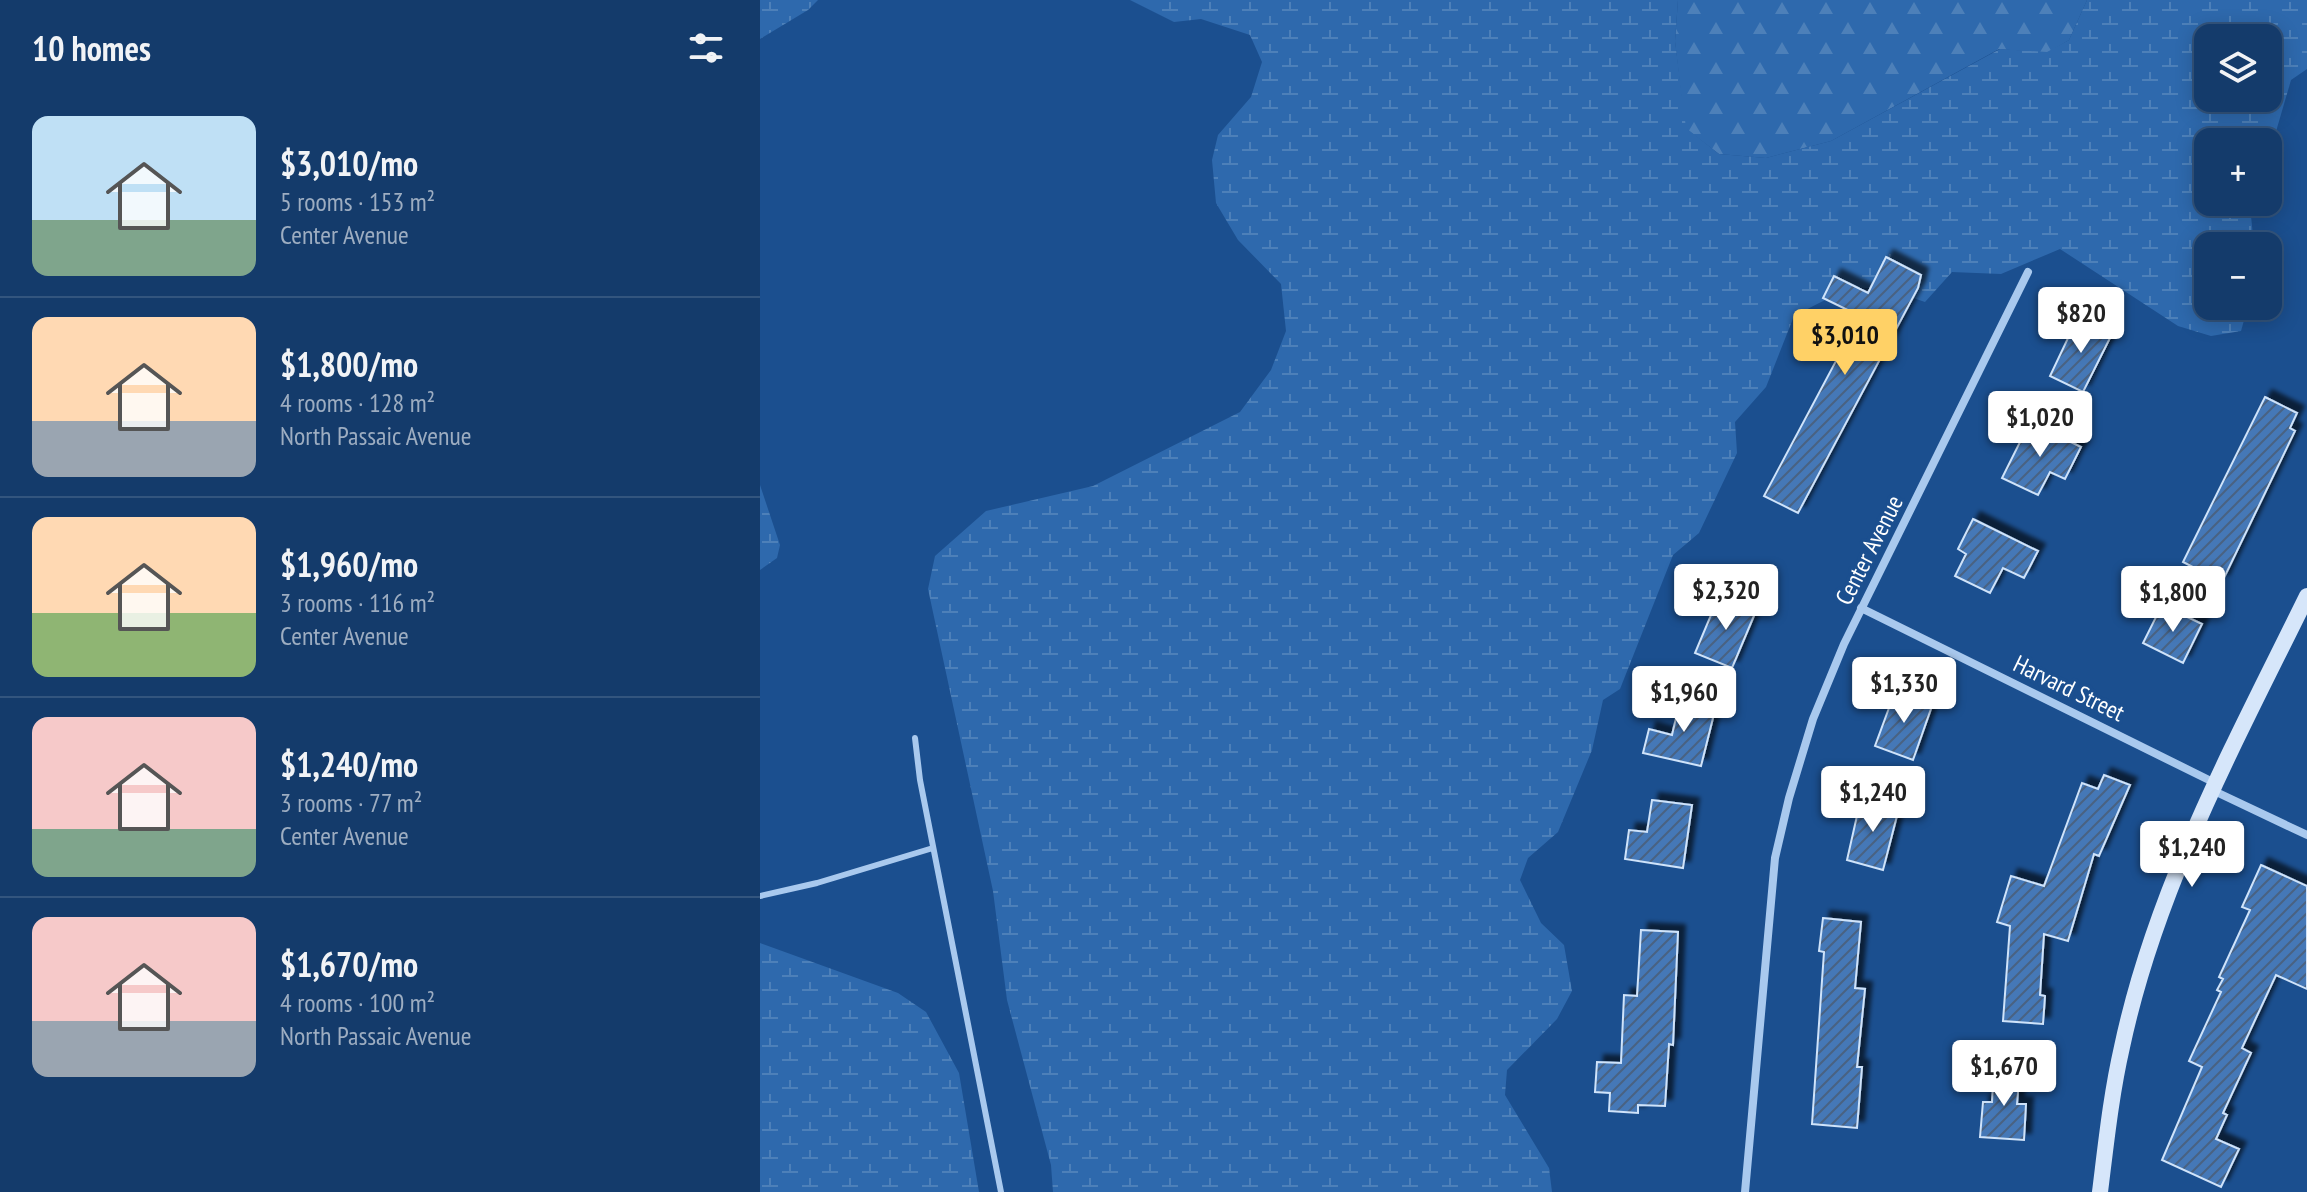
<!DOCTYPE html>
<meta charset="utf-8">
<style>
body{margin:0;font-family:"PT Sans Narrow",sans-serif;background:#1d4271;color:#f1f3f6;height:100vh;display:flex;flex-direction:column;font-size:30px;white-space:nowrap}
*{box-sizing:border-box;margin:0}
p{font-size:26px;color:#9dadc1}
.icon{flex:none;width:44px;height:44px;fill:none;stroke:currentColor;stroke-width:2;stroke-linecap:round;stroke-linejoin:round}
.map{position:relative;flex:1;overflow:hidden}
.panel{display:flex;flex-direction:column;background:#143b6b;width:760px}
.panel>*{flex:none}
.controls{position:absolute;left:1434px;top:24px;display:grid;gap:16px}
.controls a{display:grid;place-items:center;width:88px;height:88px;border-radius:16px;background:#143b6b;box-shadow:0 4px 20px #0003,0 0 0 2px #33557e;font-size:40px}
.price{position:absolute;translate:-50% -68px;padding:0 18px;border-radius:8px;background:#fff;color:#222;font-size:26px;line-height:52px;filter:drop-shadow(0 2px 4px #0008)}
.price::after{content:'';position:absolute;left:50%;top:48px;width:24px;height:18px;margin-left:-12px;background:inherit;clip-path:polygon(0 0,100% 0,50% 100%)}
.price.active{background:#ffd166;color:#111}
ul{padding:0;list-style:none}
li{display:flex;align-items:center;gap:24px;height:200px;padding:0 32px}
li+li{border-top:2px solid #33557e}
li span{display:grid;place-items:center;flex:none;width:224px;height:160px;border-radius:16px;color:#555}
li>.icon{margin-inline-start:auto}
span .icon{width:96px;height:96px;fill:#fffc;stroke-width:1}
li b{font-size:34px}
h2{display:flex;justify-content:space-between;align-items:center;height:96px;padding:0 32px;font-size:34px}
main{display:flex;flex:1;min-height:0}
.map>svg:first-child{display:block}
</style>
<main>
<section class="panel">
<h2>10 homes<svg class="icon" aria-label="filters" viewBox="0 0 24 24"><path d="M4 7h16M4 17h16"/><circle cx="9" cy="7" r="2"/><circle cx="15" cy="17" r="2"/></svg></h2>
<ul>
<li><span style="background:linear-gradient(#bfe0f5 65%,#7fa58c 0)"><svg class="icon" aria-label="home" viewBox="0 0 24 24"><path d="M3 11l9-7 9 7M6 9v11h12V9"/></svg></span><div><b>$3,010/mo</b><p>5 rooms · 153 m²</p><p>Center Avenue</p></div></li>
<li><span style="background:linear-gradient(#ffd9b3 65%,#9aa5b1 0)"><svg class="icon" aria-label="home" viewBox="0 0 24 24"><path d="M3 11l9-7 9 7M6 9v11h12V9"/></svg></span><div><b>$1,800/mo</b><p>4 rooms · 128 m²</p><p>North Passaic Avenue</p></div></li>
<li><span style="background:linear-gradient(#ffd9b3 60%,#8fb573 0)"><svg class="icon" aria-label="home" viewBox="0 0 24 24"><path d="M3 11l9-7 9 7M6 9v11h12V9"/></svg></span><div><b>$1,960/mo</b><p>3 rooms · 116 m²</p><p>Center Avenue</p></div></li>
<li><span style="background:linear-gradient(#f6c9c9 70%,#7fa58c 0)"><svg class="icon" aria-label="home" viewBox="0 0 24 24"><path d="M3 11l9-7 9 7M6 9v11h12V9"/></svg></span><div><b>$1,240/mo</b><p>3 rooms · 77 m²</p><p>Center Avenue</p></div></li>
<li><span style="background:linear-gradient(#f6c9c9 65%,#9aa5b1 0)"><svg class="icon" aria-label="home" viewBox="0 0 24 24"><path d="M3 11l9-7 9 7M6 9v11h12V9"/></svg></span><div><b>$1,670/mo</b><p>4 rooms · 100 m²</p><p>North Passaic Avenue</p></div></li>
</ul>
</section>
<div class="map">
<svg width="1547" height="1192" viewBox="0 0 1547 1192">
<defs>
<pattern id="forest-firs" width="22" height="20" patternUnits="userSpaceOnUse" patternTransform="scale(2)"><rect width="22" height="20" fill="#2e69ad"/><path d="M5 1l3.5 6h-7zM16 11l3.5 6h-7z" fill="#4d80b9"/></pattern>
<pattern id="wetland-marsh" width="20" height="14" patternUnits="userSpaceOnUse" patternTransform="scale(2)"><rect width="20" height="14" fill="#2e69ad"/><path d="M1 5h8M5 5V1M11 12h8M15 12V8" fill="none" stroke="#4d80b9"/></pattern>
<pattern id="building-hatch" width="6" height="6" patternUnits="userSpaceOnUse" patternTransform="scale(2)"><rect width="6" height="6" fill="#4478b7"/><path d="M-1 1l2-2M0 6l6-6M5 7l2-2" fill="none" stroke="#486282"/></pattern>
<filter id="shadow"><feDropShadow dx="7" dy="-7" stdDeviation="2" flood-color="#0009"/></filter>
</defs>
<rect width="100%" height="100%" fill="#1b4f8f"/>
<path fill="url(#forest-firs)" d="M 918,0 L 1327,0 L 1309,40 L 1287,53 L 1239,49 L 1071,141 L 1006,158 L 959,154 L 925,128 L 915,41 Z"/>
<path fill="url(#wetland-marsh)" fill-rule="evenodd" d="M 0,0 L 58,0 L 48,10 L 0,39 Z
M 370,0 L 918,0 L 915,41 L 926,128 L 959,154 L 1006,158 L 1071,141 L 1240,49 L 1287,52 L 1309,40 L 1327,0 L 1547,0 L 1547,69 L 1531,80 L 1508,159 L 1508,142 L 1448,142 L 1448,202 L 1495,202 L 1491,216 L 1494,246 L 1448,246 L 1448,306 L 1488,306 L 1481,331 L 1451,336 L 1418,326 L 1300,249 L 1241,274 L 1192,272 L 1165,302 C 1099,279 1095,285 1034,316 L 1006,387 L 975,422 L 977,453 L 939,533 L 913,555 L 860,689 L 843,700 L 832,750 L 798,832 L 768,858 L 760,880 L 781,923 L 804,945 L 812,991 L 797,1019 L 747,1070 L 745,1095 L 789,1168 L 792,1192 L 293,1192 L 291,1165 L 247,1000 L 233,891 L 168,589 L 175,556 L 226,511 L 333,486 L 480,412 L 511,370 L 526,331 L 521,284 L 478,240 L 456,203 L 452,160 L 458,135 L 491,97 L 502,62 L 490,35 L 441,19 L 414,22 ZM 1448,38 L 1508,38 L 1508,98 L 1448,98 Z
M 0,485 L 20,545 L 17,558 L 0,570 Z
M 0,943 L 138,993 L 166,1012 L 199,1073 L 219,1192 L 0,1192 Z"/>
<path fill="url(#building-hatch)" stroke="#cfe3fa" stroke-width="2" filter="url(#shadow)" d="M 1126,257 L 1161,275 L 1158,288 L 1038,513 L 1004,496 L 1100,316 L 1063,298 L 1074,276 L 1108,293 Z
M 1318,317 L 1352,334 L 1323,392 L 1290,376 Z
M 1505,397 L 1537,413 L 1530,428 L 1535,431 L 1462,582 L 1423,562 Z
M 1270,422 L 1321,447 L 1305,479 L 1290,472 L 1278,495 L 1242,478 Z
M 1213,519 L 1278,551 L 1264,578 L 1243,568 L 1230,593 L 1195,576 L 1206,554 L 1198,549 Z
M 959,596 L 996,611 L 972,668 L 935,653 Z
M 1402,605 L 1442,624 L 1423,663 L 1383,643 Z
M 1136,689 L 1173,703 L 1153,760 L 1115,746 Z
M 921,697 L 956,706 L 941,766 L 883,753 L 889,729 L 912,735 Z
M 1344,775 L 1370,785 L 1339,856 L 1334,854 L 1308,941 L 1284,934 L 1280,995 L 1285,996 L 1283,1024 L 1243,1021 L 1250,926 L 1237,922 L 1251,876 L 1284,886 L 1322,783 L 1338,789 Z
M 1101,798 L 1139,808 L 1123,870 L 1087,860 Z
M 892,800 L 932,805 L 923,868 L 865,859 L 869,830 L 887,832 Z
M 1501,865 L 1547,886 L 1547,989 L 1516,975 L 1482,1048 L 1491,1053 L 1463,1113 L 1467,1115 L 1456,1139 L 1479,1149 L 1461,1187 L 1402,1160 L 1442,1067 L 1429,1061 L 1461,992 L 1457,990 L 1463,979 L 1459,977 L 1490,910 L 1482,907 Z
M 1063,918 L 1101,922 L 1095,988 L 1105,989 L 1097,1067 L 1102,1067 L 1097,1128 L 1052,1124 L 1064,952 L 1059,951 Z
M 881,930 L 918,932 L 913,1045 L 909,1044 L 905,1106 L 878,1105 L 878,1113 L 849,1111 L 850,1093 L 835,1092 L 837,1062 L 861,1063 L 864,995 L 877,996 Z
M 1234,1067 L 1260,1069 L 1257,1104 L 1266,1104 L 1264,1140 L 1220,1137 L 1223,1102 L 1232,1102 Z"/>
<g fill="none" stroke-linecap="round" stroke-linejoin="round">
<path stroke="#a9c9ee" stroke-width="6" d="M 155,738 L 160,780 L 241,1192
M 0,896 L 57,883 L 173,848"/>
<path stroke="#a9c9ee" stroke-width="8" d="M 1101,608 L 1455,783
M 1452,790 L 1547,835
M 985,1192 L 1015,858 L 1029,798 L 1053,719 L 1084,644 L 1268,272"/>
<path stroke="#d6e6fa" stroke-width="16" d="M 1340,1192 C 1346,1144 1351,1095 1362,1047 C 1396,887 1476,741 1547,596"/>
</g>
<g text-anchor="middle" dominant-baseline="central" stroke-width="7" stroke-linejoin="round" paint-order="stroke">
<g font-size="24" fill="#fff" stroke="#1b4f8f">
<text transform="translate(1109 550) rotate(-63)">Center Avenue</text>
<text transform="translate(1309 688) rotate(26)">Harvard Street</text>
</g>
</g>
</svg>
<div class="controls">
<a><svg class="icon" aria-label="layers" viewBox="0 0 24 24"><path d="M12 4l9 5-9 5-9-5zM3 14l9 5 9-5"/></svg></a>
<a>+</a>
<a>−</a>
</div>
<b class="price" style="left:1321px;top:355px">$820</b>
<b class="price active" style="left:1085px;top:377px">$3,010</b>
<b class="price" style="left:1280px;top:459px">$1,020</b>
<b class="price" style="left:966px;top:632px">$2,320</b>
<b class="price" style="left:1413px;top:634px">$1,800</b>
<b class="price" style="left:1144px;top:725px">$1,330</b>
<b class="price" style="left:924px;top:734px">$1,960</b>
<b class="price" style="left:1113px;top:834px">$1,240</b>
<b class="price" style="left:1432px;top:889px">$1,240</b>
<b class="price" style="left:1244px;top:1108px">$1,670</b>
</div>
</main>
